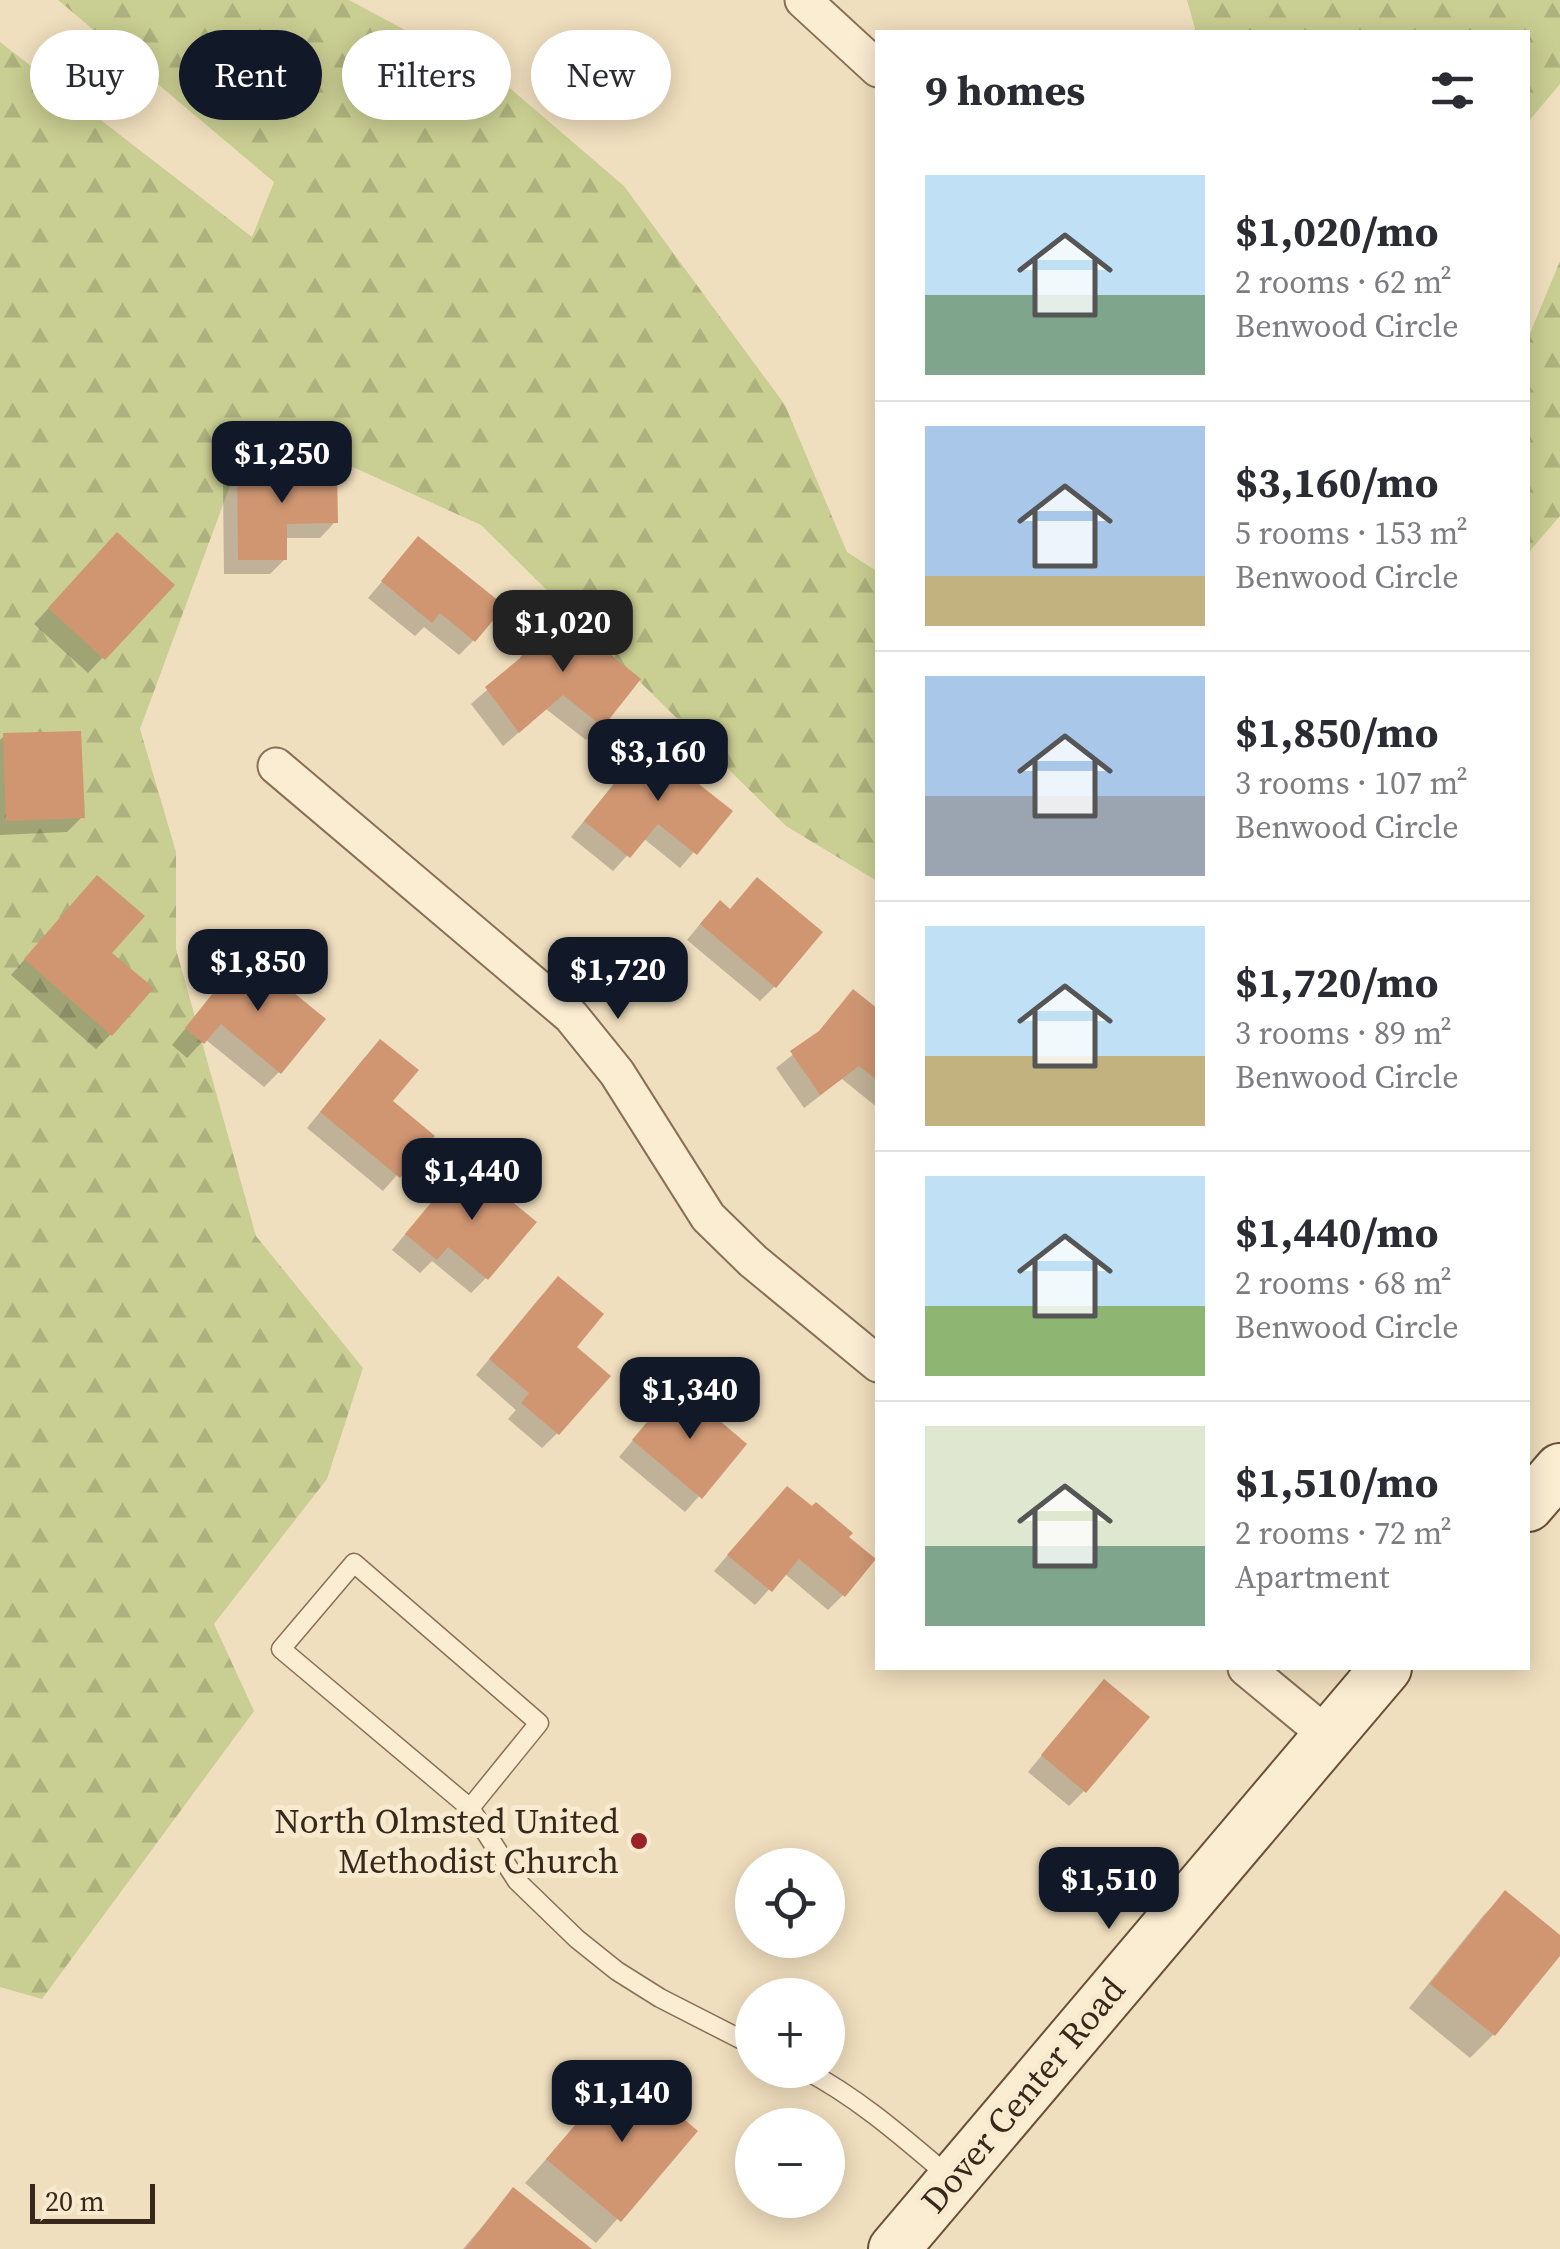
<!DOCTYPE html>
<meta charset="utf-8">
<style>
body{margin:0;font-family:"Source Serif 4",serif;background:#f7f7f7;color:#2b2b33;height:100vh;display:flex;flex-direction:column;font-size:38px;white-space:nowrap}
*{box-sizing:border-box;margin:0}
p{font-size:32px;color:#7c7c81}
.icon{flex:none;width:55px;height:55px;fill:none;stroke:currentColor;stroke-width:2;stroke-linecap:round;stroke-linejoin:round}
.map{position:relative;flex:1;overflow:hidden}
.side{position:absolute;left:875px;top:30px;width:655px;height:1640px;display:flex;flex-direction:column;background:#fff;border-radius:0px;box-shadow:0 5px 25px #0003}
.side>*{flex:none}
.guide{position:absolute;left:30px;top:30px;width:695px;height:90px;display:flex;gap:20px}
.fabs{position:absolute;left:735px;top:1848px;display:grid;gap:20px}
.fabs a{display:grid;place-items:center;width:110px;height:110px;border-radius:50%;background:#fff;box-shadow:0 5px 25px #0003;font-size:50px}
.scale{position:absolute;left:30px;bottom:25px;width:125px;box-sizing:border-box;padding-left:10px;border:5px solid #38281b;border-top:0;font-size:28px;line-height:35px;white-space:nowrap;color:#38281b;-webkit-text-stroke:8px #f7eace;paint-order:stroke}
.price{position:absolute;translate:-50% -85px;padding:0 22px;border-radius:20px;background:#111827;color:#fff;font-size:32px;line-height:65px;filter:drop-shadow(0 2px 5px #0008)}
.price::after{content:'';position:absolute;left:50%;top:60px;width:30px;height:22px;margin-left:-15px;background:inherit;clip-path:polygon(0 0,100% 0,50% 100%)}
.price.selected{background:#222;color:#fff}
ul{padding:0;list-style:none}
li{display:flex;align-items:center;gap:30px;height:250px;padding:0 50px}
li+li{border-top:2px solid #e1e1e2}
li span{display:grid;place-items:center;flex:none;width:280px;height:200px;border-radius:0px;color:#555}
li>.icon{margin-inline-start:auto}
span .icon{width:120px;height:120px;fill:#fffc;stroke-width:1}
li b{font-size:42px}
h2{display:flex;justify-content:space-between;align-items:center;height:120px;padding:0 50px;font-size:42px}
.chip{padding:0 35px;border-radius:45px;background:#fff;box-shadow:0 5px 25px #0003;font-size:35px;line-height:90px}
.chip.selected{background:#111827;color:#fff}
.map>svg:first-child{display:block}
</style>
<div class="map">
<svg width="1560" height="2249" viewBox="0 0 1560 2249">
<defs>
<pattern id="forest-firs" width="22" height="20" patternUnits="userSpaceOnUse" patternTransform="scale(2.5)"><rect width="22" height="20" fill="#c9ce92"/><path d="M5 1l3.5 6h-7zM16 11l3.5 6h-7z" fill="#adb17d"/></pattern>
</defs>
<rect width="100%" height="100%" fill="#f0dfbe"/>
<path fill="url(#forest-firs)" d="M 58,0 L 349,0 L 504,83 L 624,186 L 785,405 L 847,552 L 878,572 L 877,881 L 786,826 L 481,525 L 302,444 L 237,467 L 140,729 L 176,852 L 176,949 L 256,1236 L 363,1368 L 327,1479 L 214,1624 L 254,1711 L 42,1999 L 0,1987 L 0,42 L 252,237 L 274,182 Z
M 1187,0 L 1560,0 L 1560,84 L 1528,122 L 1528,32 L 1196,32 Z
M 1560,261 L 1560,516 L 1528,553 L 1528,338 Z"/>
<path fill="#0003" d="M 238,469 L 335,522 L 320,538 L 285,538 L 285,559 L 270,574 L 224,574 L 223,484 Z
M 418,539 L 474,640 L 459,655 L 424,627 L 415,636 L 368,598 Z
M 102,550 L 171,585 L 88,673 L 34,624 Z
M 562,610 L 600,649 L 638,679 L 586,740 L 546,709 L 503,746 L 471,704 L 512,668 Z
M 4,736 L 82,817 L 67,832 L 0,835 L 0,740 Z
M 637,755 L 692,781 L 729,811 L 680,868 L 643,838 L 613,871 L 571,837 Z
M 82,893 L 109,953 L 111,1034 L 96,1049 L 11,975 Z
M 705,918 L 775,986 L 760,1001 L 687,940 Z
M 245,956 L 279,1072 L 264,1087 L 205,1039 L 187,1058 L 172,1045 Z
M 853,992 L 878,1012 L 878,1108 L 842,1079 L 804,1108 L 776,1068 L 814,1038 Z
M 365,1057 L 389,1102 L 431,1136 L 383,1191 L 307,1128 Z
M 450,1181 L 486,1278 L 471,1293 L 432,1261 L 420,1273 L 392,1250 Z
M 543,1294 L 573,1348 L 571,1420 L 542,1448 L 508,1419 L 516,1410 L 476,1375 Z
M 663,1404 L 744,1445 L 685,1512 L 619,1457 Z
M 772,1504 L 846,1537 L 843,1595 L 828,1610 L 784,1573 L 755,1605 L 714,1571 Z
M 1089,1698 L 1084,1791 L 1069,1806 L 1028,1772 Z
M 1505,1894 L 1560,1938 L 1560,1952 L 1493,2035 L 1470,2058 L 1409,2008 L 1483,1916 Z
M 624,2071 L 695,2131 L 596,2243 L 525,2183 Z
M 513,2191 L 588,2249 L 463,2249 Z"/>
<path fill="#d09672" d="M 337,466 L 338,523 L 287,524 L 287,560 L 238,560 L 237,467 Z
M 117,532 L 175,585 L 105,660 L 48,608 Z
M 418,536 L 505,606 L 475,642 L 440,613 L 432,623 L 381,581 Z
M 562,607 L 607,643 L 603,648 L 641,679 L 603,727 L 563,695 L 519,733 L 485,687 L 519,659 Z
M 81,731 L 85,818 L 6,821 L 3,733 Z
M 652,737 L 700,775 L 695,781 L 733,811 L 697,855 L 658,824 L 630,858 L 584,821 Z
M 97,875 L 145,916 L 112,953 L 154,988 L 112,1036 L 24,959 Z
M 757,877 L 823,932 L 776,988 L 700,924 L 720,900 L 730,909 Z
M 245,953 L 326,1019 L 281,1074 L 221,1024 L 204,1044 L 185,1028 Z
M 853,989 L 878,1009 L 878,1081 L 859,1066 L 820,1095 L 790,1051 L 819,1031 Z
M 380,1039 L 419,1070 L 393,1101 L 435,1136 L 400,1178 L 320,1112 Z
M 464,1163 L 537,1222 L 488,1280 L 448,1247 L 437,1260 L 405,1234 Z
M 558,1276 L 604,1314 L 577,1347 L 611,1376 L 559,1435 L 521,1403 L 529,1393 L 489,1359 Z
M 678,1385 L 747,1444 L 702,1499 L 632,1440 Z
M 787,1486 L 812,1506 L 816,1502 L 853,1533 L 849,1537 L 876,1559 L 845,1597 L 799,1559 L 772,1592 L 727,1555 Z
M 1104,1679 L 1150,1717 L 1086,1793 L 1041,1755 Z
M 1505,1890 L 1560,1935 L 1560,1956 L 1495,2036 L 1430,1984 Z
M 624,2068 L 698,2131 L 621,2222 L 546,2159 Z
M 513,2187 L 592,2249 L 465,2249 Z"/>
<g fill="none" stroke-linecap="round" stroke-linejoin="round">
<g stroke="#896f56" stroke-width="21">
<path id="lane" d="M 470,1808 L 539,1723 L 354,1563 L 281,1649 L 470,1808 L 517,1881 L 577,1939 L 617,1971 L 660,1998 L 752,2045
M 805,2070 C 859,2098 906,2140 952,2179"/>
</g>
<g stroke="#896f56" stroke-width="39">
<path id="street" d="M 803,0 L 878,69
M 276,766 L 571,1016 L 617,1073 L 708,1217 L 753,1261 L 878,1364
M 1246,1668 L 1327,1735"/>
</g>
<g stroke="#6b5039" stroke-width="54">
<path id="secondary" d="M 1528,1506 L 1560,1469
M 894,2249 L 1386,1668"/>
</g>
<use href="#lane" stroke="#fbedd2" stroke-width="18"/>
<use href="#street" stroke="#fbedd2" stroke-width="35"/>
<use href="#secondary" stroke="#fbedd2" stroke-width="50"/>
</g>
<circle fill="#9b2328" stroke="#f7eace" stroke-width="4" cx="639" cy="1841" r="10"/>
<g text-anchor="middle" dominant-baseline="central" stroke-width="10" stroke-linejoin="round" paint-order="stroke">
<g font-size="35" fill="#38281b" stroke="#f7eace" text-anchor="end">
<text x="619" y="1821">North Olmsted United<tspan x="619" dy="40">Methodist Church</tspan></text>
</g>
<g font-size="35" fill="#38281b" stroke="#f7eace">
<text transform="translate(1023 2095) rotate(-50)">Dover Center Road</text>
</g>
</g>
</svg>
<div class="fabs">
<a><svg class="icon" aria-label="locate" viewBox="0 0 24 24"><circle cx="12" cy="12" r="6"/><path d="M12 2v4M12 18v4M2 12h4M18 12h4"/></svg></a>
<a>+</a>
<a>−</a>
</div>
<div class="scale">20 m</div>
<b class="price" style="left:282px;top:506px">$1,250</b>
<b class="price selected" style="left:563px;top:675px">$1,020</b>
<b class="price" style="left:658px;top:804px">$3,160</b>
<b class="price" style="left:258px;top:1014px">$1,850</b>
<b class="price" style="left:618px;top:1022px">$1,720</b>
<b class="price" style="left:472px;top:1223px">$1,440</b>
<b class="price" style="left:690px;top:1442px">$1,340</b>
<b class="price" style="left:1109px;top:1932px">$1,510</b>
<b class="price" style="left:622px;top:2145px">$1,140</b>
<div class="guide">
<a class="chip">Buy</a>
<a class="chip selected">Rent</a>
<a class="chip">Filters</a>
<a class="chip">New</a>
</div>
<section class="side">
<h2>9 homes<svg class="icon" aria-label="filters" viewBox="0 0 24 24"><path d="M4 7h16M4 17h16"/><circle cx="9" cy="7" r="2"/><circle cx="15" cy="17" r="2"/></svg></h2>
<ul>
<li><span style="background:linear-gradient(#bfe0f5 60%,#7fa58c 0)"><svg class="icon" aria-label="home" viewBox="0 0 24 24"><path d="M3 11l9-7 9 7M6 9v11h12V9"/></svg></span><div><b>$1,020/mo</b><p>2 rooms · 62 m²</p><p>Benwood Circle</p></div></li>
<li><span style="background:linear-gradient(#a9c7e8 75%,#c2b280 0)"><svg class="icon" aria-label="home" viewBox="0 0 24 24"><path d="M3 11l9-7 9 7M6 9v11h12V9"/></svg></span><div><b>$3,160/mo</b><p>5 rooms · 153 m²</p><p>Benwood Circle</p></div></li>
<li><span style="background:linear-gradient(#a9c7e8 60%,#9aa5b1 0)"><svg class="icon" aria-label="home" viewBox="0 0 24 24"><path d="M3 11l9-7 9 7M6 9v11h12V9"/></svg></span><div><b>$1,850/mo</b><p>3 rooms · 107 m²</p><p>Benwood Circle</p></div></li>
<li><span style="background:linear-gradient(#bfe0f5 65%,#c2b280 0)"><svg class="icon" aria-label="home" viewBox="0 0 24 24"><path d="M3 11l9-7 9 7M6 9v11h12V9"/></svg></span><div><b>$1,720/mo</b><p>3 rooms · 89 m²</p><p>Benwood Circle</p></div></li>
<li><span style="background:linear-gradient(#bfe0f5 65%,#8fb573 0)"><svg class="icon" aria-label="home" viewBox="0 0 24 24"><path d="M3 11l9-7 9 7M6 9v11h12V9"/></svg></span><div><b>$1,440/mo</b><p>2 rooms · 68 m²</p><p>Benwood Circle</p></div></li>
<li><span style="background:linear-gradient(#dfe7d0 60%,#7fa58c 0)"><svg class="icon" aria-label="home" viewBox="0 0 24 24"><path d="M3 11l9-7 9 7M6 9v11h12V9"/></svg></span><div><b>$1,510/mo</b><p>2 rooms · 72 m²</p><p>Apartment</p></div></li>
</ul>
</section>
</div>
